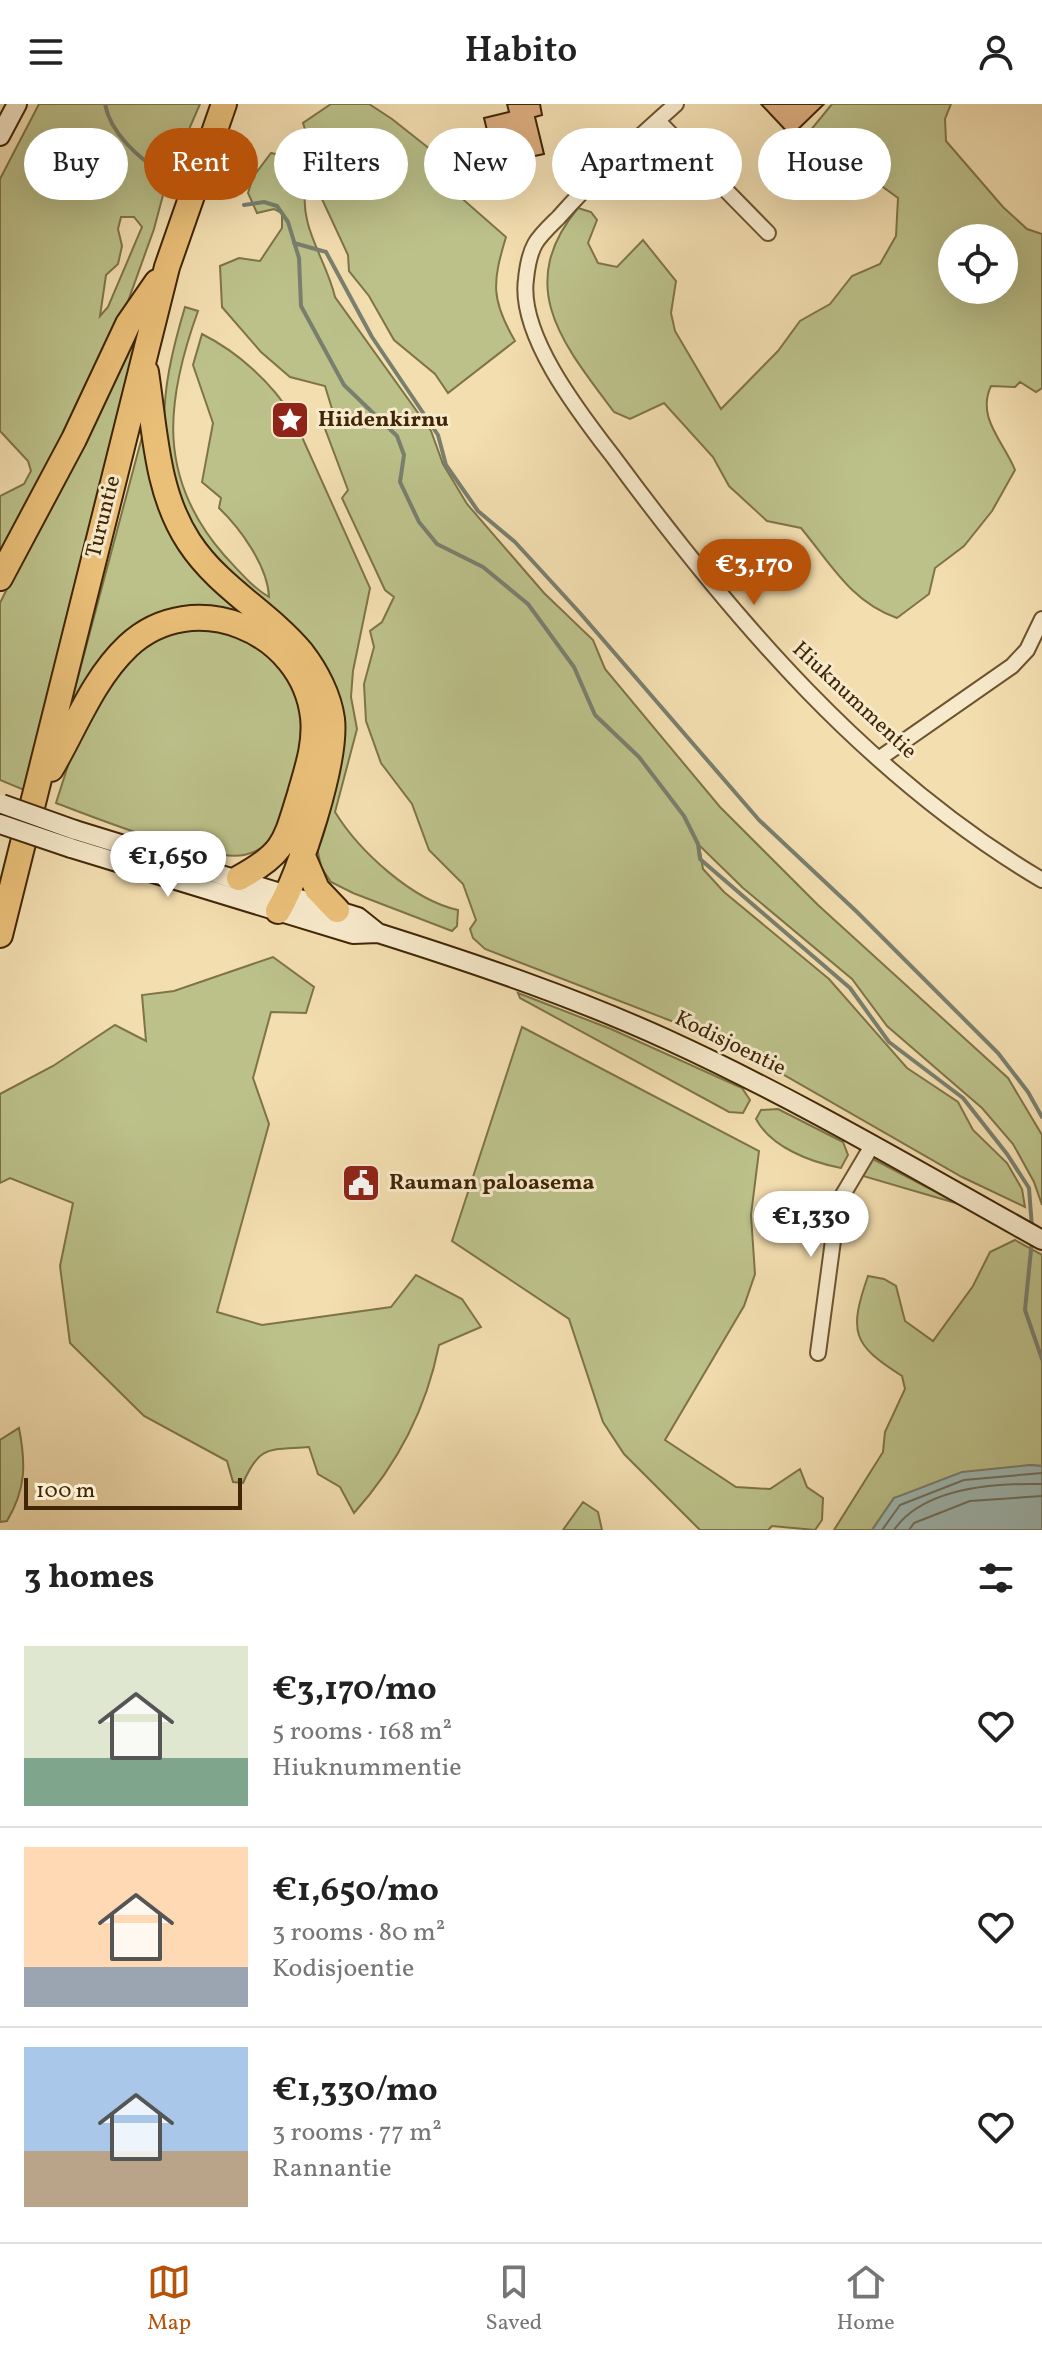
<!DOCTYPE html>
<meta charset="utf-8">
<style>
body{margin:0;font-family:Vollkorn,serif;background:#f2f2f2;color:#222;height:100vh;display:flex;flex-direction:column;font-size:30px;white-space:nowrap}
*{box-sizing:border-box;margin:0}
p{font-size:26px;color:#767676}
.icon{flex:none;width:44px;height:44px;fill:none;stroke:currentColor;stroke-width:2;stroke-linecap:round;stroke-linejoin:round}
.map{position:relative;height:1426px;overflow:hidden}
.side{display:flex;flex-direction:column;background:#fff;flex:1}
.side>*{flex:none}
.hud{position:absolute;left:24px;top:24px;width:994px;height:72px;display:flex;gap:16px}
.tools{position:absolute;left:938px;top:120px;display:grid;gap:16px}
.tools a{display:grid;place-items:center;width:80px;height:80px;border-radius:50%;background:#fff;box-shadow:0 8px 32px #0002;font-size:40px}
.scale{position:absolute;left:24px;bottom:20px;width:218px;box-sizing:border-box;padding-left:8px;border:4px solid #402606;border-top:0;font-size:22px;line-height:28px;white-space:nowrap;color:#402606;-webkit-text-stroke:6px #f7eacc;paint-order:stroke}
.price{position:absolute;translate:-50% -68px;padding:0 18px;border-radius:28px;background:#fff;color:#222;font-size:26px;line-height:52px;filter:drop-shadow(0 2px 4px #0008)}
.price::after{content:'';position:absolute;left:50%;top:48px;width:24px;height:18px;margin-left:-12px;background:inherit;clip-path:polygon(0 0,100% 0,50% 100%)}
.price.selected{background:#b45309;color:#fff}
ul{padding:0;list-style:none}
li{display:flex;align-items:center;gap:24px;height:200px;padding:0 24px}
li+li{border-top:2px solid #e0e0e0}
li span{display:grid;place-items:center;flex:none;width:224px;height:160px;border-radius:0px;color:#555}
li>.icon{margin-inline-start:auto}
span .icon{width:96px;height:96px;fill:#fffc;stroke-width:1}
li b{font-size:34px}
h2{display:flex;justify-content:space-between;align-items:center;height:96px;padding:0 24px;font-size:34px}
.chip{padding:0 28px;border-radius:36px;background:#fff;box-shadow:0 8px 32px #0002;font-size:28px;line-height:72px}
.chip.selected{background:#b45309;color:#fff}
header{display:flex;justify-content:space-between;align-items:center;height:104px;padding:0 24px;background:#fff;font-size:36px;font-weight:600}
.tabs{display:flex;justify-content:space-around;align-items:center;height:112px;border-top:2px solid #e0e0e0;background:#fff;font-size:22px;color:#767676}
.tabs a{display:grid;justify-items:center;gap:4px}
.tabs .selected{color:#b45309}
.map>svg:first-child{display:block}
</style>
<header><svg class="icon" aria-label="menu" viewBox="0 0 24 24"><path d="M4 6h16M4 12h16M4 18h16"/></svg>Habito<svg class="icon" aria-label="person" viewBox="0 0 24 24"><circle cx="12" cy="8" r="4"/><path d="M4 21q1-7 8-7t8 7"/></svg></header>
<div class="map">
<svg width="1042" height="1426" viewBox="0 0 1042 1426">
<rect width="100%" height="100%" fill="#f3deb0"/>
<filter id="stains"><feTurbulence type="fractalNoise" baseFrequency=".0025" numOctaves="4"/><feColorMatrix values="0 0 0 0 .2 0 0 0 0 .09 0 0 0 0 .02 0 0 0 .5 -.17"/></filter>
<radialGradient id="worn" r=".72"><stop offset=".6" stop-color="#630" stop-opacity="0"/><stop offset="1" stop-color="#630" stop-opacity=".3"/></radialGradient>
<path fill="#bcc18a" stroke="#7e7448" stroke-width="2" fill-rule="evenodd" d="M 39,0 L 200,0 L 167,76 L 154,125 L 127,200 L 0,456 L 0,392 L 24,380 L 31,367 L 28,357 L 0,327 L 0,75 ZM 121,113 L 134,113 L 142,123 L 108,203 L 100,212 L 106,171 L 118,160 L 122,142 L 118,125 Z
M 331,0 L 369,0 L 392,15 L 440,53 L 450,84 L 506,133 C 492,179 491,196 515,237 L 448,289 L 435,270 L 394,236 L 369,192 L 349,167 L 348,151 L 321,93 L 318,68 L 303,19 Z
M 832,0 L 951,0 L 945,15 L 946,37 L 1003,103 L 1027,125 L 1042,130 L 1042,284 L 1036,288 L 1020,278 L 1015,283 L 991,282 C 976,314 1004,338 1015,366 L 992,407 L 964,442 L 935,464 L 929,490 L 897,514 C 851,498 831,460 801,424 L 767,417 L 729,382 L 713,353 L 664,299 L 630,315 L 614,308 C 564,241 513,183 578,104 L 591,108 L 597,116 L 588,139 L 598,159 L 617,163 L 643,136 L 676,177 L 671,209 L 675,227 L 721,305 L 778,247 L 800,217 L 830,200 L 852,172 L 880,160 L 896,132 L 898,94 L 839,51 L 824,60 L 796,44 ZM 1004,134 L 1004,186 L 952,186 L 952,134 Z
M 271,49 L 290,53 L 306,81 C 298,123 326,154 335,193 L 431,327 L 443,360 L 467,400 L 544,489 L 593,536 L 605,565 L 720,703 L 818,801 L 1008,974 L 1042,1031 L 1042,1101 L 1034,1078 L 1013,1040 L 982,1004 L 887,922 L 852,875 L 743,784 L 699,741 L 703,765 L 724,788 L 829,875 L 907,964 L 958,998 L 973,1026 L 1007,1059 L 1022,1085 L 1025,1103 L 962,1073 L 770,963 L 687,923 L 485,845 L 473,834 L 470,825 L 476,816 L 463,780 L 429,746 L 412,700 L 381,659 L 366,617 L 364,580 L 374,543 L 370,527 L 382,518 L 394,493 L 385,486 L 342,394 L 348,386 L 321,314 L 332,305 L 325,282 L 290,273 L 261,248 L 222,203 L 220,162 L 239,154 L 260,157 L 282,124 L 282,109 L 274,105 L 257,109 L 248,89 L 253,73 Z
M 185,203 L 198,207 C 165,298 157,374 224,451 C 238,466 252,483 269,493 C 268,463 241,425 219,404 L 221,394 L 202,378 L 213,319 L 193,261 L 202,230 C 238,248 272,279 293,313 L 370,484 L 353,567 L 351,593 L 357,625 L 335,708 C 359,747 412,796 458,806 L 457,822 L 452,827 L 353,789 L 331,778 L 321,763 L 317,743 L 342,640 L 200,438 C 152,353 158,293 185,203 Z
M 134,226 L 140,227 L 24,686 L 0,676 L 0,499 Z
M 146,318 L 155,374 L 266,522 L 177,509 L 66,618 Z
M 181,521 C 201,524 229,523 248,531 C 274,542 299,587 304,614 C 308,634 286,715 274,732 C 268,741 255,749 244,751 C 205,758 96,714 56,699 L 72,649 L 118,562 Z
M 273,853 L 314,883 L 306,909 L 271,908 L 253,974 L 269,1020 L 217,1208 L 262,1221 L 391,1203 L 416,1171 L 462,1195 L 481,1223 L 439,1241 C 426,1306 398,1360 354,1409 L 340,1383 L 318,1370 L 309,1343 C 270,1346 260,1340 243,1379 L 233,1378 L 227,1357 L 144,1312 L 70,1239 L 60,1162 L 73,1099 L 10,1074 L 0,1079 L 0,990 L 53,962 L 115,921 L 146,937 L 142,891 L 174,887 Z
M 518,889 L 611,925 L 742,984 L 750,996 L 743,1009 L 729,1008 L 520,894 Z
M 522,923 L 759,1047 L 751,1111 L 755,1170 L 744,1202 L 665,1336 L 736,1383 L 770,1385 L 800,1365 L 807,1383 L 823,1394 L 822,1416 L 815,1426 L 772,1422 L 768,1426 L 700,1426 L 624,1350 L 603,1318 L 569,1215 L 452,1137 Z
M 778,1005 L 843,1038 L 848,1051 L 841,1064 C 810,1058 771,1043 756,1015 L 761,1006 Z
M 873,1055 L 959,1100 L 863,1072 Z
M 1015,1136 L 1042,1151 L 1042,1362 L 1030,1361 L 894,1394 L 872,1426 L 834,1426 L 883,1348 L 885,1328 L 905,1285 L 902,1272 C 853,1241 848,1229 868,1172 L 884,1175 L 896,1182 L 905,1217 L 933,1237 L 973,1182 L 990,1148 Z
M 19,1324 C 26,1360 26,1385 7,1417 L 0,1418 L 0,1336 Z
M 583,1398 L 598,1408 L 602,1426 L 563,1426 Z"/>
<path fill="#9fbab5" stroke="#797f6f" stroke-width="2" d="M 1030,1361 L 1042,1362 L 1042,1426 L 872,1426 L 894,1394 L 962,1368 Z"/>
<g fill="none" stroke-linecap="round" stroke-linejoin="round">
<path stroke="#70705e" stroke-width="2" d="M 882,1426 L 900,1401 L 964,1376 L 1042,1369
M 894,1426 C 923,1384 994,1379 1042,1380
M 909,1426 L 914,1419 L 970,1397 L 1042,1392"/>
<path stroke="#797f6f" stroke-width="4" d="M 105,0 C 110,29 139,54 162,69
M 244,101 L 264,98 L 277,102 L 288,118 L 299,154 L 301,202 L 344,281 L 397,332 L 404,351 L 400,378 L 419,418 L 437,440 L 483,463 L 528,500 L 574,563 L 595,611 L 639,653 L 684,712 L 698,740 L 700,755 L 850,884 L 889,938 L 963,994 L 1007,1050 L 1029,1084 L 1032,1124
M 294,139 L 326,148 L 372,233 L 438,331 L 446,361 L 478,407 L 515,438 L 580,509 L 759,716 L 856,807 L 998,949 L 1028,988 L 1042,1013
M 1032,1136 L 1025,1206 L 1042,1255"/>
</g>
<path fill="#ddad7e" stroke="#402606" stroke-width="2" d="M 507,0 L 540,0 L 542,11 L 535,13 L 544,50 L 521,55 L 519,46 L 501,50 L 499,41 L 491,43 L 484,14 L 509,8 Z
M 761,0 L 824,0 L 791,32 Z"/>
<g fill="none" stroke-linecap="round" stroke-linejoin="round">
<g stroke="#6d5430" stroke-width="18">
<path id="street" d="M 676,0 C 636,36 594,73 559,113 C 551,121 540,131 535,140 C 530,149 527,165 526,175 C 518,232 582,312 615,355 C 734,516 868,673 1042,776
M 658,17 L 768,129
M 880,654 L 1012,562 L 1027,546 L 1042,515
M 818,1249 L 838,1099 L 873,1040"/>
</g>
<g stroke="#402606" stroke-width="22">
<path id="secondary" d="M 0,32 L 17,0
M 75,726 L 358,813 L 378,829
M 71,744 L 353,830 L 378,829 C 476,860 574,893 668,936 C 797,995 918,1067 1042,1136"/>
</g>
<g stroke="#402606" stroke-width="28">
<path id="highway" d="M 146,268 C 155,326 156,388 189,438 C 219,484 268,508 302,549 C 316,567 329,592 332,615 C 337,657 300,770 278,807
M 0,474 L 74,335 L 128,220 L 157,178
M 51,665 C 75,624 93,575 128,542 C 193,481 303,526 313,613 C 316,640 307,665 300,690 C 285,738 285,749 239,774
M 302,750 L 317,785 L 337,806
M 0,831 L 167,163 L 224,0"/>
</g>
<use href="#street" stroke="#f7eacc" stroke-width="14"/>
<use href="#secondary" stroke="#f7eacc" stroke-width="18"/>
<use href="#highway" stroke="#eabf78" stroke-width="24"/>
<g stroke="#402606" stroke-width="22" stroke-linecap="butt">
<path id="secondary-bridge" d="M 2,700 L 75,726
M 0,720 L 71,744"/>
</g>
<use href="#secondary-bridge" stroke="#f7eacc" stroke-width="18"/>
</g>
<defs>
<g id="sight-square" transform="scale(2)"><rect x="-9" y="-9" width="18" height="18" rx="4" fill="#8f2418" stroke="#f7eacc"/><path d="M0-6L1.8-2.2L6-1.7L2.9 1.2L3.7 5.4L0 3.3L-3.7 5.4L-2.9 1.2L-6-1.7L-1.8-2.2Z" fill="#fff"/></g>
<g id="civic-square" transform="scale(2)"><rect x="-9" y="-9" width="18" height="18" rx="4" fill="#8f2418" stroke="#f7eacc"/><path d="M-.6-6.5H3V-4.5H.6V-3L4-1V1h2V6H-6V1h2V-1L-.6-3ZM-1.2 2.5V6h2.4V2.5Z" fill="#fff"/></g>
</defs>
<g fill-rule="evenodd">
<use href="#sight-square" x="290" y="316"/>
<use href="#civic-square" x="361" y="1079"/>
</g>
<g text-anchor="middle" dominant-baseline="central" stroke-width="6" stroke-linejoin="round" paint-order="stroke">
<g font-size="22" font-weight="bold" fill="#402606" stroke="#f7eacc" text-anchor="start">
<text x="318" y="316">Hiidenkirnu</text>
<text x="389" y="1079">Rauman paloasema</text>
</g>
<g font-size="22" fill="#402606" stroke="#f7eacc">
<text transform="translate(104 413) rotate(-76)">Turuntie</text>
<text transform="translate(854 597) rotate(43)">Hiuknummentie</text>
<text transform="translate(730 940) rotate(26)">Kodisjoentie</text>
</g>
</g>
<rect width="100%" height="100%" filter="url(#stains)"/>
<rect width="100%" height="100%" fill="url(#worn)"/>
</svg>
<div class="tools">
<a><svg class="icon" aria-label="locate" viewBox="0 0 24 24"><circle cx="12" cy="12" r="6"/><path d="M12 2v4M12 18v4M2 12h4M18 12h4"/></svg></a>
</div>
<div class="scale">100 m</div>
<b class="price selected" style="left:754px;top:503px">€3,170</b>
<b class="price" style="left:168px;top:795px">€1,650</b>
<b class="price" style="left:811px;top:1155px">€1,330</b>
<div class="hud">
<a class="chip">Buy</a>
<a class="chip selected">Rent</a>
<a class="chip">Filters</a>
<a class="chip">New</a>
<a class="chip">Apartment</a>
<a class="chip">House</a>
</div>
</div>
<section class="side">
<h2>3 homes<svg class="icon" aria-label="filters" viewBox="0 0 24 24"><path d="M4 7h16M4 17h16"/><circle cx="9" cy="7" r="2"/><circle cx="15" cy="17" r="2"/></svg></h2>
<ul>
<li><span style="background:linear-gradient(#dfe7d0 70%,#7fa58c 0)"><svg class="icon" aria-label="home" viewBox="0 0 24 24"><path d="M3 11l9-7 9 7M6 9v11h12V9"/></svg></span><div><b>€3,170/mo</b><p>5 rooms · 168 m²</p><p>Hiuknummentie</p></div><svg class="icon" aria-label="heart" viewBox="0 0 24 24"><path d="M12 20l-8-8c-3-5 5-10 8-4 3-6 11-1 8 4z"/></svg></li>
<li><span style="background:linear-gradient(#ffd9b3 75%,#9aa5b1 0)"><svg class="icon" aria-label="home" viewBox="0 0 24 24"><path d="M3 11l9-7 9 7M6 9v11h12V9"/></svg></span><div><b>€1,650/mo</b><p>3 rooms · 80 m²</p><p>Kodisjoentie</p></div><svg class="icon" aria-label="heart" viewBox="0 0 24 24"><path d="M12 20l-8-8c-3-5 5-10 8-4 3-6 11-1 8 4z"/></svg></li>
<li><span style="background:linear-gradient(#a9c7e8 65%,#b9a48a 0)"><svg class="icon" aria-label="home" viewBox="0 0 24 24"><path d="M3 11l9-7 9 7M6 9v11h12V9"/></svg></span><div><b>€1,330/mo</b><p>3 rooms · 77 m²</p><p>Rannantie</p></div><svg class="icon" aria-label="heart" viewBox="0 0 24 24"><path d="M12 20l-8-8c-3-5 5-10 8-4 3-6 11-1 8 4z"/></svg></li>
</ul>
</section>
<nav class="tabs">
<a class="selected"><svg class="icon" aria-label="map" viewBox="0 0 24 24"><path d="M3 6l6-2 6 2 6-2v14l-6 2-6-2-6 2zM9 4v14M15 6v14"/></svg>Map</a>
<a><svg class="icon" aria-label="saved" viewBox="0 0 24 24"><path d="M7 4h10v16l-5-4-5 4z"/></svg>Saved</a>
<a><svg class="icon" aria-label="home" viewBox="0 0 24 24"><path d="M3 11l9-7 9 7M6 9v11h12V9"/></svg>Home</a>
</nav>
